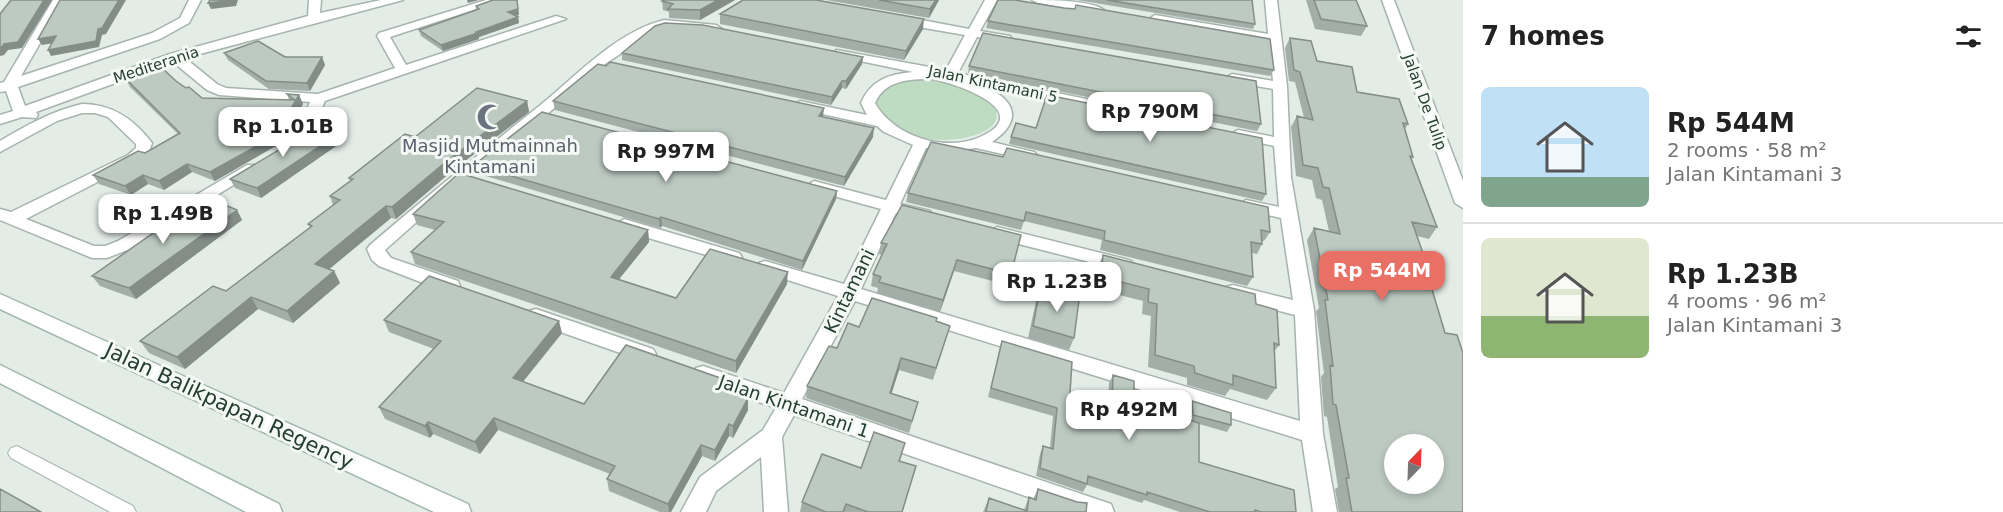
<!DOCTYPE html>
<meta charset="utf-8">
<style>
body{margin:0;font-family:"DejaVu Sans",sans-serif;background:#f6f6f6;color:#222;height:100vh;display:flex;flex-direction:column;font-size:22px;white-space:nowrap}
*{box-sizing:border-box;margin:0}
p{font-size:20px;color:#767676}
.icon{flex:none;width:33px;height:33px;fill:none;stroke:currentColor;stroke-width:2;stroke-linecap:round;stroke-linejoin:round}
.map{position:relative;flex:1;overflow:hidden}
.panel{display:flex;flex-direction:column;background:#fff;width:540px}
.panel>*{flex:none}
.needle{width:39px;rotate:23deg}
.fabs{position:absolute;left:1384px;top:434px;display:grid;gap:12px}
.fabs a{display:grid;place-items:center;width:60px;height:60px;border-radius:50%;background:#fff;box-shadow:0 3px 9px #0003;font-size:30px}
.price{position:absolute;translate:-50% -51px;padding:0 14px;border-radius:12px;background:#fff;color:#222;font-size:20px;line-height:39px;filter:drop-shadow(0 2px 3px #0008)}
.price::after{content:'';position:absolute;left:50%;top:36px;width:18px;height:14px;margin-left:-9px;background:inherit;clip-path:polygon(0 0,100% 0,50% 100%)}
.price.on{background:#e97065;color:#fff}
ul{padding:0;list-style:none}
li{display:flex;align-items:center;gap:18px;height:150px;padding:0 18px}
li+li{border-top:2px solid #e0e0e0}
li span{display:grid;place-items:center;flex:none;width:168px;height:120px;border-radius:9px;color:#555}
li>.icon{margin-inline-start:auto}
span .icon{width:72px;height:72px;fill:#fffc;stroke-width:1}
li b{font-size:26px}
h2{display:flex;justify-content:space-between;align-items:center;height:72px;padding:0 18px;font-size:26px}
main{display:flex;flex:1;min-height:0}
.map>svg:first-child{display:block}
</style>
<main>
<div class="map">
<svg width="1463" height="512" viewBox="0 0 1463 512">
<rect width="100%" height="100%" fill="#e3ece7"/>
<path fill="#bedcc1" d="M 931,77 C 943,80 960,81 972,87 C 977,89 982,95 986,99 C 1038,141 884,165 875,99 C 888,79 909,78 931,77 Z"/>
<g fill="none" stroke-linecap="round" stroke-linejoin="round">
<g stroke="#a6b4ad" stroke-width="2">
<path id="lane" d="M 17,446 L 133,506 L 136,512 L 110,512 L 11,458 L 8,453 L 11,448 Z"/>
</g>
<g stroke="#a6b4ad" stroke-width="3">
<path id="street" d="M 53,0 L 65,0 L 21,76 L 152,33 L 180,18 L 189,0 L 201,0 L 189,23 L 160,39 L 18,87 L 25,106 L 170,54 L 308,16 L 309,0 L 321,0 L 320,13 L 381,0 L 403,0 L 185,58 L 217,84 L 226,88 L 318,94 L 395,68 L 377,36 L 379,33 L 486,0 L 504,0 L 390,37 L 406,65 L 556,16 L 566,19 L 325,101 L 308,139 L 290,151 L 282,146 L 296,134 L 310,102 L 219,95 L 207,90 L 173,62 L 36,112 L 38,115 L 36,118 L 22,117 L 0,124 L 0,115 L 13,111 L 6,91 L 0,92 L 0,83 L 4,82 Z
M 985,0 L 997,0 L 980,31 L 1010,36 L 1012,39 L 1006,43 L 977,37 L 958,73 L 1116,105 L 1123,109 L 1116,113 L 986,87 C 1017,101 1022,122 992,142 L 1034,152 L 1037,155 L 1029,160 L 976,148 L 948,151 L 926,148 L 900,204 L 930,211 L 932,215 L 924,220 L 896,213 L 861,289 L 1300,421 L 1295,315 L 1226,297 L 1224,292 L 1226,287 L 1233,285 L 1293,300 L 1281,218 L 1240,209 L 1238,205 L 1246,200 L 1279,207 L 1274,146 L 1233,137 L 1231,134 L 1238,130 L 1274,137 L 1273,89 L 1232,82 L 1225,78 L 1232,74 L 1273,81 L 1269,42 L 1155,23 L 1149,19 L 1155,15 L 1268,34 L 1265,0 L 1277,0 L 1287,86 L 1291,177 L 1314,310 L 1323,434 L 1337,512 L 1313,512 L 1302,440 L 855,301 L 802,399 L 1102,501 L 1111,504 L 1114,512 L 1071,512 L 794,415 L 782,437 L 788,512 L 764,512 L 761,457 L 716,491 L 706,512 L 681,512 L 700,477 L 763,430 L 776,408 L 696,380 L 693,374 L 696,368 L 703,366 L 784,393 L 838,296 L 759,271 L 756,267 L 759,263 L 765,261 L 844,284 L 881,209 L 808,189 L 806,186 L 814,181 L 886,200 L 913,145 L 884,132 L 877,126 L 795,108 L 793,105 L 800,101 L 867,115 L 861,103 C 871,80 889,74 913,72 L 836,56 L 836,50 L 946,70 L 965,35 L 901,24 L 895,20 L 901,16 L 969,29 ZM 932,79 C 955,83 1038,111 980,137 C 945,153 893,136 875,103 C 885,80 909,79 932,79 Z
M 1032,0 C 1049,0 1091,0 1104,10 L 1098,14 L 1038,3 Z
M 1382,0 L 1394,0 L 1463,181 L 1463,208 L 1455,203 Z
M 664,20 L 716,25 L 722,29 L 716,33 L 665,28 L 655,31 L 605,64 L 545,116 L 465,179 L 385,250 L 391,258 L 458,281 L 460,286 L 458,291 L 444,291 L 379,266 L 372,260 L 367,249 L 370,245 C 423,199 478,155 533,111 C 573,80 613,33 664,20 Z
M 82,104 C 112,104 134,119 152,143 L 149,152 L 138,161 L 26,219 L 94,246 L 105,246 L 118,241 L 247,165 L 259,165 L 261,168 L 130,249 L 107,258 L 92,258 L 0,220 L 0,209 L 11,212 L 128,155 L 136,148 L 136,144 L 108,117 L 95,113 L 82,113 L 57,121 L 0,152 L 0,141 C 27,125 52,111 82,104 Z
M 624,219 L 739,253 L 742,257 L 733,263 L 618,229 L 615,225 Z
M 997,227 L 1125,259 L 1131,261 L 1134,265 L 1131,269 L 1125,271 L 991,237 L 988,233 Z
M 536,309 L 653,349 L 656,354 L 653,359 L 646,362 L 529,321 L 526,316 L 529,311 Z"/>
</g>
<g stroke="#a2b7ad" stroke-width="3">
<path id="secondary" d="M 0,294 L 468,504 L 471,512 L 434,512 L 0,309 Z
M 0,365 L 279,504 L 282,512 L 246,512 L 0,383 Z"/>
</g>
<use href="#lane" fill="#fff" fill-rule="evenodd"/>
<use href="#street" fill="#fff" fill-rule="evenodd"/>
<use href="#secondary" fill="#fff" fill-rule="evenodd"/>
</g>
<path fill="#a2aea7" d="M 517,0 L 519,15 L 515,16 L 518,17 L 519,23 L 479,37 L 479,39 L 443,51 L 421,36 L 419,30 L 476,10 L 476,6 Z
M 735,0 L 700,20 L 669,18 L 669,12 L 663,10 L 662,1 Z
M 826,0 L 939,0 L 929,18 Z
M 1077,0 L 1252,0 L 1255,24 L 1253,29 Z
M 1306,0 L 1356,0 L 1367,26 L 1361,36 L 1315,29 Z
M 720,14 L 923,29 L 904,60 L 720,24 Z
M 988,21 L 1274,70 L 1270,76 L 986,28 Z
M 1290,38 L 1317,61 L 1357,92 L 1408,124 L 1405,129 L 1413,157 L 1412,159 L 1437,227 L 1429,239 L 1417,236 L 1431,276 L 1429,278 L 1463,512 L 1339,512 L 1335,489 L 1338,487 L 1327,417 L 1324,416 L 1321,377 L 1324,373 L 1316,311 L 1319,308 L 1307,240 L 1314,228 L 1329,231 L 1322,200 L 1316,198 L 1312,180 L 1296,176 L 1291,127 L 1297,116 L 1304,118 L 1295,82 L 1289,81 L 1285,48 Z
M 224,53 L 285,57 L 322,57 L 325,65 L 310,91 L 269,89 L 228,60 Z
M 622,53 L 863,57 L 862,64 L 846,89 L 842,88 L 831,105 L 622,60 Z
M 969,66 L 1261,124 L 1257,131 L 968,73 Z
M 126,79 L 176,81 L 202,98 L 289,100 L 287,94 L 299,95 L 303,104 L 291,124 L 294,133 L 286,140 L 215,181 L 192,172 L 164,190 L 148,184 L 131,195 L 99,184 L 93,175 L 145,153 L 178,134 L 130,87 Z
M 527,101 L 529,112 L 452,171 L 396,219 L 391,218 L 329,269 L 334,271 L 340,283 L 293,323 L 258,309 L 185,369 L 149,353 L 140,341 L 226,291 L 310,227 L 308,224 L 333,205 L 330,196 L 350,181 L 349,178 L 415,137 Z
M 553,101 L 823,117 L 873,137 L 844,186 L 555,110 Z
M 335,136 L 339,144 L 261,198 L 235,188 L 230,179 Z
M 1011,137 L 1266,194 L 1262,201 L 1009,144 Z
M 931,142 L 1270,232 L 1264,241 L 1262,241 L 1262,244 L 1257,254 L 1252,253 L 1253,277 L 1247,286 L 1100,250 L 1102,240 L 1024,221 L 1021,230 L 906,202 L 908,193 Z
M 474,165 L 837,191 L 836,199 L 802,270 L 662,226 L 660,228 L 476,173 Z
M 902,205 L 1011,274 L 1008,285 L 954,271 L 940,312 L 877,293 L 878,288 L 871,286 L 873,274 L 882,255 L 879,254 L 881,243 Z
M 237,210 L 242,220 L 136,299 L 100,286 L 92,276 L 180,221 Z
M 413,214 L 648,230 L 649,242 L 619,279 L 676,298 L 787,284 L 736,373 L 415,264 L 411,252 L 435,230 L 417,225 Z
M 1103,255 L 1256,304 L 1279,345 L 1274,352 L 1276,388 L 1267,400 L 1230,389 L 1225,396 L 1187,385 L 1187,378 L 1148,367 L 1151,316 L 1142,314 L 1143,301 L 1096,289 L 1098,267 Z
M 1040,289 L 1074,338 L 1069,350 L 1028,338 L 1036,301 Z
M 384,320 L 562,333 L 523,382 L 584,404 L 726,390 L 748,410 L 733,438 L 729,436 L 715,461 L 702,456 L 671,512 L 660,512 L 609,491 L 607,479 L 610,474 L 498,430 L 480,454 L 433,434 L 430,438 L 385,419 L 379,407 L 434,349 L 389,332 Z
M 936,322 L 946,338 L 933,380 L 899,370 L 891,393 L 918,402 L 909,433 L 806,398 L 807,386 L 837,348 L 859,327 Z
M 1002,341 L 1070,393 L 1108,405 L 1109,383 L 1113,375 L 1134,403 L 1189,420 L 1189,408 L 1192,401 L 1231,425 L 1227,432 L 1199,424 L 1199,462 L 1296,512 L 1180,512 L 1144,500 L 1142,503 L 1087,485 L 1083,492 L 1036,476 L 1040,454 L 1043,446 L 1050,448 L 1053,416 L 988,397 Z
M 905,443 L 900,461 L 902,512 L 800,512 L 802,502 Z
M 1038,489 L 1086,512 L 983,512 L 989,498 L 1024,510 L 1029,497 L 1033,499 Z"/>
<path fill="#848d88" d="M 44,0 L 52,0 L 22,48 L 8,50 L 4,55 L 0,56 L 0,49 L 4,44 Z
M 119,0 L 126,0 L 106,34 L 102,35 L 99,47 L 51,56 L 48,50 L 98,29 Z
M 233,0 L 238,0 L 236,6 L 211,9 L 208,3 Z
M 467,0 L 479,0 L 468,3 Z
M 517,0 L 519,15 L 510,17 L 508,12 Z
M 718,0 L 735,0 L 700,20 L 700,10 Z
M 936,0 L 939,0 L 929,18 L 930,9 Z
M 518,17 L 519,23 L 479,37 L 479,39 L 443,51 L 441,45 Z
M 924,19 L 923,29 L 904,60 L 906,51 Z
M 56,36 L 60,42 L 42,45 L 38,39 Z
M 322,57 L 325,65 L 310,91 L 307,83 Z
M 863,57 L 862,64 L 846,89 L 846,81 Z
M 842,81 L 842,88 L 831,105 L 832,97 Z
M 299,95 L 303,104 L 291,125 L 294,133 L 286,140 L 215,181 L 210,172 L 284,120 Z
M 527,101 L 529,112 L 452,171 L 396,219 L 392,207 L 448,160 Z
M 824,108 L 823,117 L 819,116 Z
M 874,128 L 873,137 L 844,186 L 845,177 Z
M 335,136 L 339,144 L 261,198 L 257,188 Z
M 187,164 L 192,172 L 164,190 L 159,181 Z
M 143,175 L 148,184 L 131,195 L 125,186 Z
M 837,191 L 836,199 L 802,270 L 803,261 Z
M 386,206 L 391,218 L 321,276 L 315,264 Z
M 237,210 L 242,220 L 136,299 L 129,288 Z
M 661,217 L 662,226 L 660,228 L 659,219 Z
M 648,230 L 649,242 L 612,288 L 611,277 Z
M 957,260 L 954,271 L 940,312 L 943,300 Z
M 334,271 L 340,283 L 293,323 L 287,311 Z
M 788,272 L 787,284 L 736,373 L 736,361 Z
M 251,297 L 258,309 L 185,369 L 177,357 Z
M 559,321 L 562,333 L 516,390 L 513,378 Z
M 901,358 L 899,370 L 888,405 L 890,393 Z
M 726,380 L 726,392 L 721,389 Z
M 748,398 L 748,410 L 733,438 L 733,426 Z
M 494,418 L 498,430 L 480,454 L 475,442 Z
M 428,422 L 433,434 L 430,438 L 425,426 Z
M 729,424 L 729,436 L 715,461 L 715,450 Z
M 701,445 L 702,456 L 671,512 L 669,512 L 668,504 Z"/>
<path fill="#bccac2" stroke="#848d88" stroke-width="1.5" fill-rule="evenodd" d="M 11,0 L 44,0 L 18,42 L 4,44 L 0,49 L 0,14 Z
M 60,0 L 119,0 L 102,28 L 98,29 L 96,41 L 48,50 L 56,36 L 38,39 Z
M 210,0 L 233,0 L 208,3 Z
M 493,0 L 517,0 L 518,9 L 508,12 L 518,17 L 476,32 L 478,33 L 441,45 L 419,30 L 479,9 L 476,6 Z
M 664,0 L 718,0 L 700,10 L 668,9 L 673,4 L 662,1 Z
M 743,0 L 816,0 L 924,19 L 906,51 L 720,14 Z
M 879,0 L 936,0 L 930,9 Z
M 998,0 L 1015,0 L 1064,8 L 1075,9 L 1076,5 L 1270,39 L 1274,70 L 988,21 Z
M 1107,0 L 1252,0 L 1255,24 Z
M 1314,0 L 1356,0 L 1367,26 L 1321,19 Z
M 665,23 L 703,25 L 863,57 L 846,81 L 842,81 L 832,97 L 622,53 L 655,26 Z
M 983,33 L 1256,81 L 1261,124 L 969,66 Z
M 1290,38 L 1311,41 L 1317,61 L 1352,67 L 1357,92 L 1399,99 L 1408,124 L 1403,123 L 1413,157 L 1410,156 L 1437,227 L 1412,222 L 1431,276 L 1428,276 L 1445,333 L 1457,335 L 1463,353 L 1463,512 L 1352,512 L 1346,478 L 1349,478 L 1336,405 L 1333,404 L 1330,365 L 1333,366 L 1325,300 L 1328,300 L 1314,228 L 1340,234 L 1329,188 L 1323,187 L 1318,168 L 1303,165 L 1297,116 L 1313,120 L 1300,72 L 1294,70 ZM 1395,444 L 1434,444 L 1434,483 L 1395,483 Z
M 258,41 L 285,57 L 322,57 L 307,83 L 266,81 L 224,53 Z
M 610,62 L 824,108 L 819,116 L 874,128 L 845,177 L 553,101 L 598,64 L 606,66 Z
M 161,67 L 176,81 L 186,88 L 189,87 L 202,98 L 295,100 L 287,94 L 299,95 L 284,120 L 290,124 L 282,132 L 210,172 L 187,164 L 159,181 L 143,175 L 125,186 L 93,175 L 138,151 L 145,153 L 180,133 L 126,79 Z
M 477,88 L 527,101 L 448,160 L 392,207 L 386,206 L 315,264 L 334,271 L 287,311 L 251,297 L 177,357 L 140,341 L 213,286 L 226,291 L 312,226 L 308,224 L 340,200 L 330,196 L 353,179 L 349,178 L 405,134 L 415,137 Z
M 1047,95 L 1262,138 L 1266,194 L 1011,137 L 1016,123 L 1036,128 Z
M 542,112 L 837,191 L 803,261 L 661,217 L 659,219 L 474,165 Z
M 309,127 L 335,136 L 257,188 L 230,179 L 294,141 Z
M 931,142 L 1003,157 L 1007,148 L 1268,207 L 1270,232 L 1261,230 L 1262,244 L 1251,242 L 1253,277 L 1104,240 L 1105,231 L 1026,212 L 1024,221 L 908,193 Z
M 459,173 L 648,230 L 611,277 L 676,298 L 710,249 L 788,272 L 736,361 L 411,252 L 444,222 L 413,214 Z
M 213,200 L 237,210 L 129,288 L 92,276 L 173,219 L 180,221 Z
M 902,205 L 1021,235 L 1011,274 L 957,260 L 943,300 L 879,282 L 881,277 L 873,274 L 887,244 L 881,243 Z
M 1103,255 L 1255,294 L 1256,304 L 1277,310 L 1279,345 L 1274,343 L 1276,388 L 1233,375 L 1233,385 L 1195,373 L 1194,366 L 1155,355 L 1157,304 L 1148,302 L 1149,289 L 1101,277 Z
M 429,276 L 559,321 L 513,378 L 584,404 L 626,345 L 726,380 L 721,389 L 748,398 L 733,426 L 729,424 L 715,450 L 701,445 L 668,504 L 607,479 L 615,466 L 494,418 L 475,442 L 428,422 L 425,426 L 379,407 L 441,341 L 384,320 Z
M 1040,289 L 1079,300 L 1074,338 L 1033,326 Z
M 872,298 L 937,318 L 936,321 L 950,326 L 936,368 L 901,358 L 890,393 L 918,402 L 912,421 L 807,386 L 829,346 L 837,348 L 848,323 L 859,327 Z
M 1002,341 L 1072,362 L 1070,393 L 1112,407 L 1113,375 L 1134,381 L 1134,403 L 1199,423 L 1199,462 L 1294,490 L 1296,512 L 1261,512 L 1255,510 L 1255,512 L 1210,512 L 1147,492 L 1147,495 L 1088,476 L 1087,484 L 1040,468 L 1043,446 L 1053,449 L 1057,408 L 991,388 Z
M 1192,401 L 1231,413 L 1231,425 L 1193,415 Z
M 874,432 L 905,443 L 899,461 L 916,466 L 902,512 L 868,512 L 846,504 L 843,512 L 826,512 L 802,502 L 822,454 L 861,468 Z
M 0,489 L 41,512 L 0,512 Z
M 1038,489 L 1077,502 L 1087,503 L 1086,512 L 986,512 L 989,498 L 1027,511 L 1029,497 L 1036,500 Z"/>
<defs>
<g id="mosque-bare" transform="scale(2.07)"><path d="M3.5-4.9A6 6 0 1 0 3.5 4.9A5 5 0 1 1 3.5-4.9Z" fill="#6b7280" stroke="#f4f9f6" stroke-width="2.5" paint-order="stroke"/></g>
</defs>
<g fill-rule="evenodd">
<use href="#mosque-bare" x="490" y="117"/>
</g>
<g text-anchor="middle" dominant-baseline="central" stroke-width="6" stroke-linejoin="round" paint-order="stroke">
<g font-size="15" fill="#243d32" stroke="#f4f9f6">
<text transform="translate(156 65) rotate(-18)">Mediterania</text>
<text transform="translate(993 84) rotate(12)">Jalan Kintamani 5</text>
<text transform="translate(1425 102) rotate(70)">Jalan De Tulip</text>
</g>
<g font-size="18" fill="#5b616d" stroke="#f4f9f6">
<text x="490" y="145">Masjid Mutmainnah<tspan x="490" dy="21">Kintamani</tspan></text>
</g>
<g font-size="18" fill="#243d32" stroke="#f4f9f6">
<text transform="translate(849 291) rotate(-64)">Kintamani</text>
<text transform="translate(794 406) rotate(19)">Jalan Kintamani 1</text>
</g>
<g font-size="21" fill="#243d32" stroke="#f4f9f6">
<text transform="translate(229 406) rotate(25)">Jalan Balikpapan Regency</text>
</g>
</g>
</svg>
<div class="fabs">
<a><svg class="needle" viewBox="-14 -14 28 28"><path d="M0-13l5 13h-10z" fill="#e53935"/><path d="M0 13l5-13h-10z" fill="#767676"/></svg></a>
</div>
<b class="price" style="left:1150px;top:143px">Rp 790M</b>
<b class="price" style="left:283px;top:158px">Rp 1.01B</b>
<b class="price" style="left:666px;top:183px">Rp 997M</b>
<b class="price" style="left:163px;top:245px">Rp 1.49B</b>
<b class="price on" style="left:1382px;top:302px">Rp 544M</b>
<b class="price" style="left:1057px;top:313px">Rp 1.23B</b>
<b class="price" style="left:1129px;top:441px">Rp 492M</b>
</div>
<section class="panel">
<h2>7 homes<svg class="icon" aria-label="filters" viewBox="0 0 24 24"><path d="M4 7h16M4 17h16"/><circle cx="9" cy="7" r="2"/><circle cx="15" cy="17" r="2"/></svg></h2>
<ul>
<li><span style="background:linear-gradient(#bfe0f5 75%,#7fa58c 0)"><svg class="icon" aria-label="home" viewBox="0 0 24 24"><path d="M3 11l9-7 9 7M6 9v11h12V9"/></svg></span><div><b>Rp 544M</b><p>2 rooms · 58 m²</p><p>Jalan Kintamani 3</p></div></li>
<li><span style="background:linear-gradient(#dfe7d0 65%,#8fb573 0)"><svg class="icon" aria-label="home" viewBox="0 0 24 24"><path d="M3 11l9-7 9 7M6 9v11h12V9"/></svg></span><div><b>Rp 1.23B</b><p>4 rooms · 96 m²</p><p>Jalan Kintamani 3</p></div></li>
</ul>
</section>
</main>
